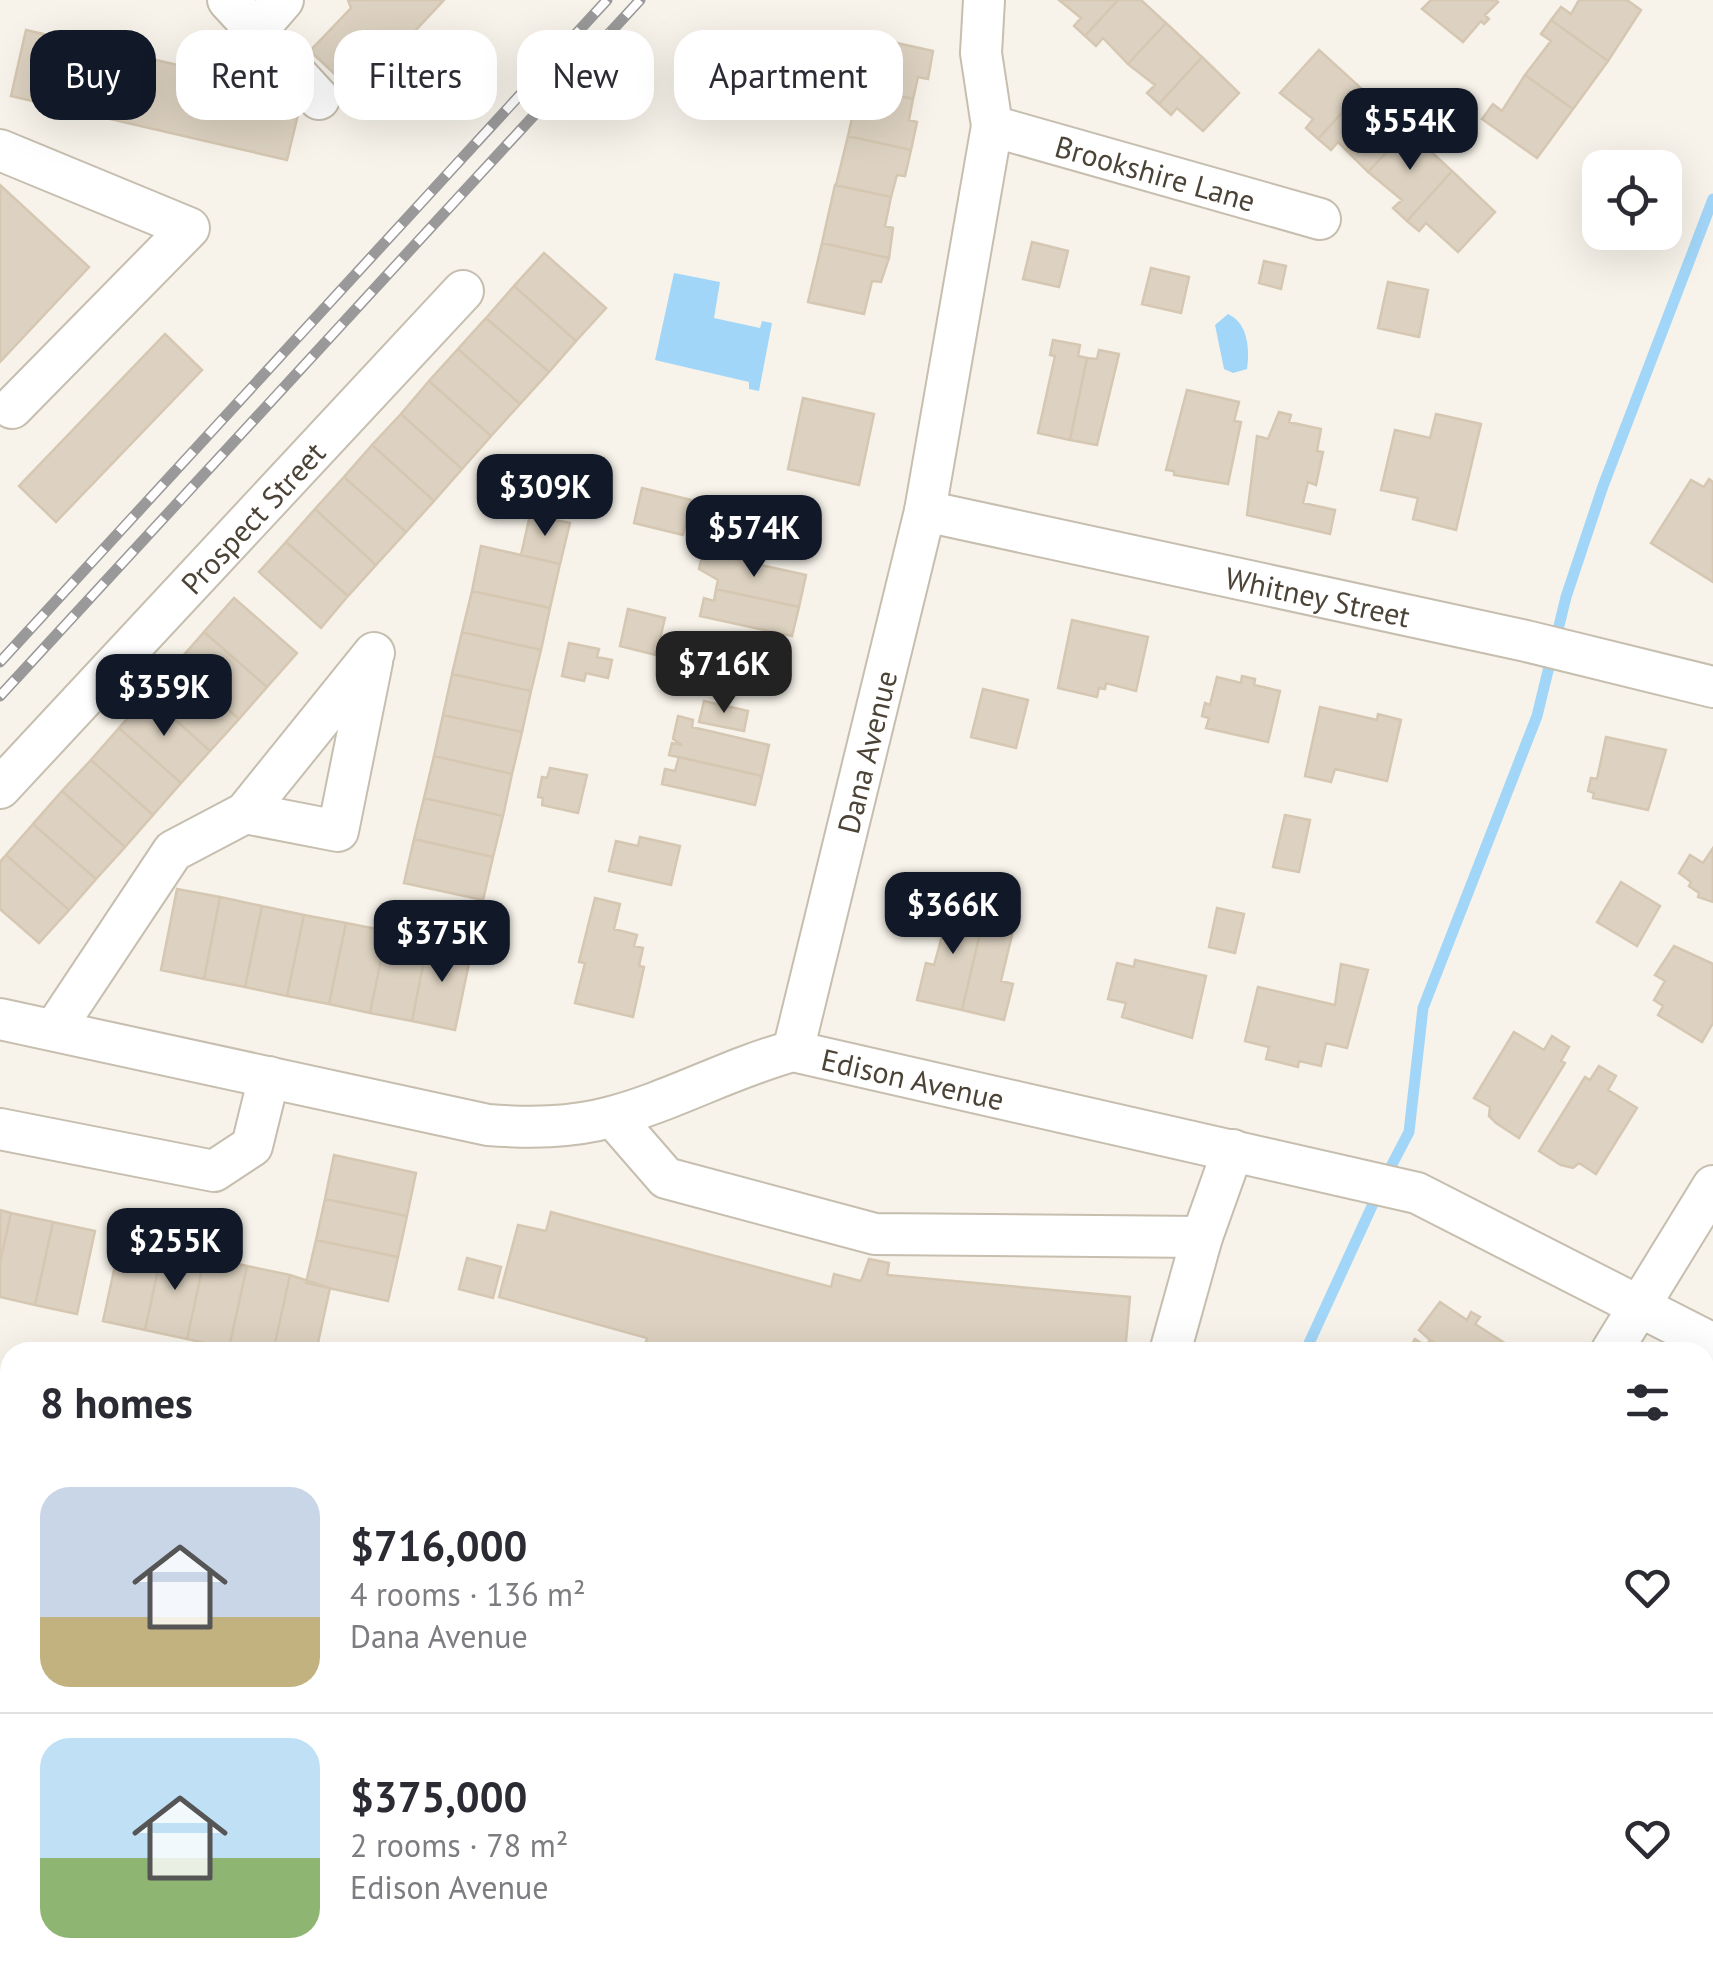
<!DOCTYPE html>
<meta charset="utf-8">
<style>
body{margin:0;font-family:"PT Sans",sans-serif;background:#f2f2f3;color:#2b2b33;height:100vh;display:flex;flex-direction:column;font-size:38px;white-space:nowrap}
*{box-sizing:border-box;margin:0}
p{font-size:32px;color:#7c7c81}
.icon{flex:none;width:55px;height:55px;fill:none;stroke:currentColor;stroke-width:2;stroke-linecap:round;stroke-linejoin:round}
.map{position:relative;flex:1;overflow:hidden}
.side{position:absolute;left:0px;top:1342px;width:1715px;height:642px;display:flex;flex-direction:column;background:#fff;border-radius:30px 30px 0 0;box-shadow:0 10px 40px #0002}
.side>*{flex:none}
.top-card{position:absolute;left:30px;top:30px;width:1000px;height:90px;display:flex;gap:20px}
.buttons{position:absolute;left:1582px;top:150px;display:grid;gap:20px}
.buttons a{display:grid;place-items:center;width:100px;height:100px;border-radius:20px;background:#fff;box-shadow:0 10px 40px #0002;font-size:50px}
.price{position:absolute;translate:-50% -85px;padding:0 22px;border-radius:20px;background:#111827;color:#fff;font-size:32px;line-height:65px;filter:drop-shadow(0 2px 5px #0008)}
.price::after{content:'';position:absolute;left:50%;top:60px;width:30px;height:22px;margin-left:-15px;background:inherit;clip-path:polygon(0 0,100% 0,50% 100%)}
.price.active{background:#222;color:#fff}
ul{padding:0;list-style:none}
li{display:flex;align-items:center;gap:30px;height:250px;padding:0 40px}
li+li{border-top:2px solid #e1e1e2}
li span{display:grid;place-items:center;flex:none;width:280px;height:200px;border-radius:30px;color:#555}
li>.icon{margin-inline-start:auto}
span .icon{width:120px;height:120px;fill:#fffc;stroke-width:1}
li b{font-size:42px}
h2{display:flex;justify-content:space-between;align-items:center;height:120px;padding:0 40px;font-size:42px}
.pill{padding:0 35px;border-radius:30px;background:#fff;box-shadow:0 10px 40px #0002;font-size:35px;line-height:90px}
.pill.active{background:#111827;color:#fff}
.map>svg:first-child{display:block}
</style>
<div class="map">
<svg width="1713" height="1983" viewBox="0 0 1713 1983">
<rect width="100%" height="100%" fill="#f7f3ea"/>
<path fill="#a2d6f8" d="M 674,273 L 720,282 L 714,318 L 760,328 L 762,321 L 772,323 L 759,391 L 749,389 L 749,382 L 655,360 Z
M 1228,314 C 1248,323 1250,349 1247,369 L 1233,373 L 1224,369 L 1215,325 Z"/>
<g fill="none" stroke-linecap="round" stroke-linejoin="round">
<path stroke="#a2d6f8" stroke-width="11" d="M 1386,1176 L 1409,1132 L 1423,1008 L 1537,716 L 1566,597 L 1603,486 L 1713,199
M 1305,1352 L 1378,1193
M 836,1983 L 843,1975"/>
</g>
<path fill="#ddd2c1" stroke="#d5c7b1" stroke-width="2.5" d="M 348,0 L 444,0 L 356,94 L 310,51 L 351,8 Z
M 1059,0 L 1118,0 L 1085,36 L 1074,26 L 1081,18 Z
M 1118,0 L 1141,0 L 1166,23 L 1128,64 L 1103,38 L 1096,46 L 1085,36 Z
M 1431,0 L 1496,0 L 1498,2 L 1485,15 L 1489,19 L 1484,24 L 1481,21 L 1463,42 L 1422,9 Z
M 1579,0 L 1627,0 L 1641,10 L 1608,61 L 1551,20 L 1561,7 L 1571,14 Z
M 1551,20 L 1608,61 L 1573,109 L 1525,75 L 1551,41 L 1541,34 Z
M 1166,23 L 1202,57 L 1159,104 L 1147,93 L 1155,85 L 1128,64 Z
M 26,30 L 303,94 L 287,160 L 11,96 Z
M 870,37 L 933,51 L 928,79 L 918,77 L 913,99 L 859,87 Z
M 1319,50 L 1363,90 L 1318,139 L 1306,128 L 1313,119 L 1280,93 Z
M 1202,57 L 1239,93 L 1203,131 L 1177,108 L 1171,115 L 1159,104 Z
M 1525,75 L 1573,109 L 1537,158 L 1482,119 L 1493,104 L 1502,111 Z
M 859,87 L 913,99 L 909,120 L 917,122 L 911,150 L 848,136 Z
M 1363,90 L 1407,130 L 1368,172 L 1338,142 L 1331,150 L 1318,139 Z
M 1408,130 L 1452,171 L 1407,221 L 1393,208 L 1402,200 L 1368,172 Z
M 848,136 L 911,150 L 905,176 L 897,175 L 891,197 L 836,185 Z
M 1452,171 L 1495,212 L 1458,252 L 1426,223 L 1419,231 L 1407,221 Z
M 0,185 L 89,267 L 0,362 Z
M 835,185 L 891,197 L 885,226 L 893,228 L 889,258 L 822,243 Z
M 1032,242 L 1068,251 L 1059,287 L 1023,279 Z
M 822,243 L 889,258 L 881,282 L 872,281 L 864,314 L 808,302 Z
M 544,253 L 606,308 L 576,341 L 514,286 Z
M 1264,261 L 1286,266 L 1281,289 L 1259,283 Z
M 1151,268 L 1189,277 L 1181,313 L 1142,304 Z
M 1388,282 L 1428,290 L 1419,337 L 1378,328 Z
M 514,286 L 576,341 L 549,372 L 486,318 Z
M 486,318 L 549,372 L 520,404 L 458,349 Z
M 165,334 L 202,370 L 56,522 L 19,486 Z
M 1053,340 L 1080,345 L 1078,356 L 1087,358 L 1070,440 L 1038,433 L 1055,356 L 1050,355 Z
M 458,349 L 520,404 L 491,436 L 429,381 Z
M 1099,350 L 1119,354 L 1097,445 L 1070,440 L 1087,358 L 1097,359 Z
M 429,381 L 491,436 L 462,469 L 401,414 Z
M 1187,390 L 1239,402 L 1234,421 L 1241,422 L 1228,484 L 1174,475 L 1174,471 L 1166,470 Z
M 803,398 L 874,414 L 859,485 L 788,469 Z
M 1279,412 L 1291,415 L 1289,422 L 1321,429 L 1317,451 L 1323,452 L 1316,485 L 1308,482 L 1303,503 L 1335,510 L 1330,534 L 1247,515 L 1257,436 L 1268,439 Z
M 401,414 L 462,469 L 434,501 L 372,445 Z
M 1436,414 L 1481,424 L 1456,530 L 1413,519 L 1418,498 L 1381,490 L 1395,430 L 1430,438 Z
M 372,445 L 434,501 L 406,532 L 344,477 Z
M 344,477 L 406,532 L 376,565 L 315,509 Z
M 1709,479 L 1713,482 L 1713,582 L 1651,543 L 1691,480 L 1704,487 Z
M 642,488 L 691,500 L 683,535 L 634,523 Z
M 315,509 L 376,565 L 348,596 L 286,542 Z
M 530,515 L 570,523 L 560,564 L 521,555 Z
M 286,542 L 348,596 L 321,628 L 259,572 Z
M 481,546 L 560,564 L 550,608 L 472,591 Z
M 703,552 L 806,575 L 799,607 L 716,589 L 718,580 L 699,569 Z
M 716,589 L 799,607 L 792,636 L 700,616 L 704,598 L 714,601 Z
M 472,591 L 550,608 L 541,650 L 462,632 Z
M 234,598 L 297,653 L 267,687 L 204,632 Z
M 628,609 L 665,618 L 656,655 L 620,646 Z
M 1072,620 L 1148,637 L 1136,691 L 1106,683 L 1105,689 L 1099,688 L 1097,697 L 1058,688 Z
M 204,632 L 267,687 L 239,719 L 176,664 Z
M 462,632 L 541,650 L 531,691 L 452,674 Z
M 569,643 L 599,649 L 597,657 L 612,660 L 608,678 L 586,673 L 584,681 L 562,676 Z
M 176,664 L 239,719 L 210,751 L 148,695 Z
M 452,674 L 531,691 L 522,732 L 443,715 Z
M 1242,676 L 1255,679 L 1254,685 L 1280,691 L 1268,742 L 1206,728 L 1209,718 L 1202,716 L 1205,703 L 1210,705 L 1217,677 L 1241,683 Z
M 983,689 L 1028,700 L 1016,748 L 971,737 Z
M 148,695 L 210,751 L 181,783 L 119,728 Z
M 704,701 L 748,711 L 744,731 L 699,722 Z
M 1320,707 L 1377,720 L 1378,714 L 1401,720 L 1387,781 L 1335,769 L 1331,782 L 1305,776 Z
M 443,715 L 522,732 L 512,774 L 434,756 Z
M 678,716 L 693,720 L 692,727 L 769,745 L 762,776 L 669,755 L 672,743 L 682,745 L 673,739 Z
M 119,728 L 181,783 L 153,815 L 91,760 Z
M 1606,737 L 1666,750 L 1648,810 L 1593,798 L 1594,793 L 1588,791 L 1591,778 L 1597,779 Z
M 434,756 L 512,774 L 503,816 L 424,798 Z
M 679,757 L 762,776 L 755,805 L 662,784 L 665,769 L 675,771 Z
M 91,760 L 153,815 L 125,847 L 62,791 Z
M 550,768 L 587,775 L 578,813 L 542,805 L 543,798 L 538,797 L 542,777 L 547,778 Z
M 62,791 L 125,847 L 96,879 L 33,824 Z
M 424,798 L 503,816 L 493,857 L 414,839 Z
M 1285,815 L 1310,820 L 1299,872 L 1273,867 Z
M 33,824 L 96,879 L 69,910 L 6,855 Z
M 640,837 L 680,846 L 671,885 L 609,871 L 616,841 L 638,846 Z
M 414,839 L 493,857 L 483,900 L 404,883 Z
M 1713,848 L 1713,902 L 1698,897 L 1699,893 L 1689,886 L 1691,882 L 1679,873 L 1690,855 L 1703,863 Z
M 6,855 L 69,910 L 39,943 L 0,909 L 0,862 Z
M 1621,882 L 1660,906 L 1637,946 L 1597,922 Z
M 177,889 L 220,897 L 204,979 L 161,970 Z
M 954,894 L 968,897 L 966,907 L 985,912 L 962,1010 L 917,1000 L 926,963 L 934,965 Z
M 220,897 L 262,906 L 245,987 L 204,979 Z
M 595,898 L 620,904 L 614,929 L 637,935 L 634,946 L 643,948 L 639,966 L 644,967 L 633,1017 L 575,1003 L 585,963 L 579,962 Z
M 262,906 L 304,915 L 287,996 L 245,987 Z
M 1217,908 L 1244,914 L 1235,953 L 1209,947 Z
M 985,912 L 1016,918 L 1001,981 L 1013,984 L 1004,1020 L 962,1010 Z
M 304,915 L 346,923 L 329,1004 L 287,996 Z
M 346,923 L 387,931 L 370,1013 L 329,1004 Z
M 387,931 L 428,940 L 412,1021 L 370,1013 Z
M 428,940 L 472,949 L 455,1030 L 412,1021 Z
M 1674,946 L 1713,964 L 1713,1023 L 1702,1042 L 1658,1015 L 1663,1006 L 1654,1000 L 1665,981 L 1655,975 Z
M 1135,960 L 1206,976 L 1192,1038 L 1122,1017 L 1126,1003 L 1108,999 L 1117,963 L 1134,967 Z
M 1341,964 L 1368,970 L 1347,1048 L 1326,1043 L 1321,1066 L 1299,1061 L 1298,1067 L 1266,1059 L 1269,1047 L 1245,1041 L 1258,987 L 1335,1005 Z
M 1514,1032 L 1544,1050 L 1552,1036 L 1569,1047 L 1561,1061 L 1565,1063 L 1519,1138 L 1496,1123 L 1489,1116 L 1490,1107 L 1474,1098 Z
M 1599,1066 L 1616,1076 L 1608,1090 L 1637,1108 L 1596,1174 L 1579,1163 L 1573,1168 L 1561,1165 L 1539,1151 L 1585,1077 L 1590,1080 Z
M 334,1155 L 416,1173 L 407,1216 L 325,1199 Z
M 325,1199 L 407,1216 L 398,1257 L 316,1240 Z
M 0,1210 L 11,1213 L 0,1262 Z
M 551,1212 L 831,1287 L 834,1274 L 861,1281 L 869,1259 L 889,1263 L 887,1275 L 1130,1297 L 1125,1352 L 643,1352 L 647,1338 L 499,1297 L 518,1225 L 546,1231 Z
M 11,1213 L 53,1222 L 35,1305 L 0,1297 L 0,1262 Z
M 53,1222 L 95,1231 L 77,1314 L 35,1305 Z
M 121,1238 L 163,1247 L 145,1330 L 103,1321 Z
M 316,1240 L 398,1257 L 388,1301 L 306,1283 Z
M 163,1247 L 205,1256 L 187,1339 L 145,1330 Z
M 205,1256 L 247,1266 L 229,1348 L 187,1339 Z
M 467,1258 L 501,1267 L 493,1298 L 459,1289 Z
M 247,1266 L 290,1275 L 273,1352 L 229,1348 Z
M 290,1275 L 330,1288 L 316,1352 L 273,1352 Z
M 1440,1302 L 1467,1320 L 1471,1312 L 1480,1317 L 1475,1324 L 1506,1344 L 1501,1352 L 1451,1352 L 1430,1340 L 1419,1330 Z
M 1415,1339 L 1426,1346 L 1430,1340 L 1451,1352 L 1407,1352 Z
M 0,1417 L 10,1420 L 10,1446 L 0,1489 Z
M 10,1687 L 10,1771 L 0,1769 L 0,1736 Z
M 1045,1975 L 1061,1979 L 1063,1975 L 1139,1975 L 1136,1983 L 1042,1983 Z"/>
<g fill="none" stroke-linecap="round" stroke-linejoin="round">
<g stroke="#c6beae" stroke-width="44">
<g id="minor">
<path d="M 228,0 L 319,99"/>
<path d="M 256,31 L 283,0"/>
<path id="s1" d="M 992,126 L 1320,219"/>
<path d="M 0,150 L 189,228 L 12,408"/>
<path id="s2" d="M 925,511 L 1526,641 L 1713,687"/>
<path id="s3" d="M 0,788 L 463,291"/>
<path d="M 245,813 L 338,831 L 372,662"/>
<path id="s4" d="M 0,1019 L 488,1125 C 530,1128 570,1128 611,1117 C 672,1101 730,1068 793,1051 L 1417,1193 L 1713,1344"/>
<path d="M 54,1030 L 173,851 L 245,813 L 374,653"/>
<path id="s5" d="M 793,1051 L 925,511 L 992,126 L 981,53 L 984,0"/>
<path d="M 613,1117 L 666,1178 L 875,1234 L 1202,1237 L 1233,1150"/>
<path d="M 0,1129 L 214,1171 L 252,1146 L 269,1077"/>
<path d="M 1170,1352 L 1202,1237"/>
<path d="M 1611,1352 L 1713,1186"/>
<path d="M 0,1584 L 10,1586"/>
<path d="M 1233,1983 L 1236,1975"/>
</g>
</g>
<use href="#minor" stroke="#fff" stroke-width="40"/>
<g stroke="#999" stroke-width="11">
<path id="rail" d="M 0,662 L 607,0
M 0,696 L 640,0"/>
</g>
<use href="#rail" stroke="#fff" stroke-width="8" stroke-dasharray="22" stroke-linecap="butt"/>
</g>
<g text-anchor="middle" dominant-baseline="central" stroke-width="8" stroke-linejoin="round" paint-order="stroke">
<g font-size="30" fill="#4c4337" stroke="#fff">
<text stroke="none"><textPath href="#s1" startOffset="170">Brookshire Lane</textPath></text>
<text stroke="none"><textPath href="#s3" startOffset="370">Prospect Street</textPath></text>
<text stroke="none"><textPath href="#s2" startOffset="402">Whitney Street</textPath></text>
<text stroke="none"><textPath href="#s5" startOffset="308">Dana Avenue</textPath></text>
<text stroke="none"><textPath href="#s4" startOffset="940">Edison Avenue</textPath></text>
</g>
</g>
</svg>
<div class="buttons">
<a><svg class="icon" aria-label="locate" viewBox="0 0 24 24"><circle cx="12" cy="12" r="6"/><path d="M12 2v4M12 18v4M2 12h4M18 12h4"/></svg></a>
</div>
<b class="price" style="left:1410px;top:173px">$554K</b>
<b class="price" style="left:545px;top:539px">$309K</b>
<b class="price" style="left:754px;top:580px">$574K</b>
<b class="price active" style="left:724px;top:716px">$716K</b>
<b class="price" style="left:164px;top:739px">$359K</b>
<b class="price" style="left:953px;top:957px">$366K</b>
<b class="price" style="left:442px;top:985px">$375K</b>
<b class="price" style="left:175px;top:1293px">$255K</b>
<div class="top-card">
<a class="pill active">Buy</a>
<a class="pill">Rent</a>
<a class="pill">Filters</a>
<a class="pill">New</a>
<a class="pill">Apartment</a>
</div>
<section class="side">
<h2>8 homes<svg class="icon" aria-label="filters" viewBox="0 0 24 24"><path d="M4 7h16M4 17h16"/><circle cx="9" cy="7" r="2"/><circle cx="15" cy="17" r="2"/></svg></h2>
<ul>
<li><span style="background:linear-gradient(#c9d6e8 65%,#c2b280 0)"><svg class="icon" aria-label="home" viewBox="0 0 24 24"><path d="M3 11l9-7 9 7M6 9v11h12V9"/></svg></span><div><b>$716,000</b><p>4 rooms · 136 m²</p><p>Dana Avenue</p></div><svg class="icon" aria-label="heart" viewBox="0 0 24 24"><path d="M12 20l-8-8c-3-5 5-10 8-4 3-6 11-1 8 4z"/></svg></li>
<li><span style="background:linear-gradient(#bfe0f5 60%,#8fb573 0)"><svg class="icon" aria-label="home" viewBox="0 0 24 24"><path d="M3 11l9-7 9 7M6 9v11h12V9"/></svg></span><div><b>$375,000</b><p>2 rooms · 78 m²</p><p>Edison Avenue</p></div><svg class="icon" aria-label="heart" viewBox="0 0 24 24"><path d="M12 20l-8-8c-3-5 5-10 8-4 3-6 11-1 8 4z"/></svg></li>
</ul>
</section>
</div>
